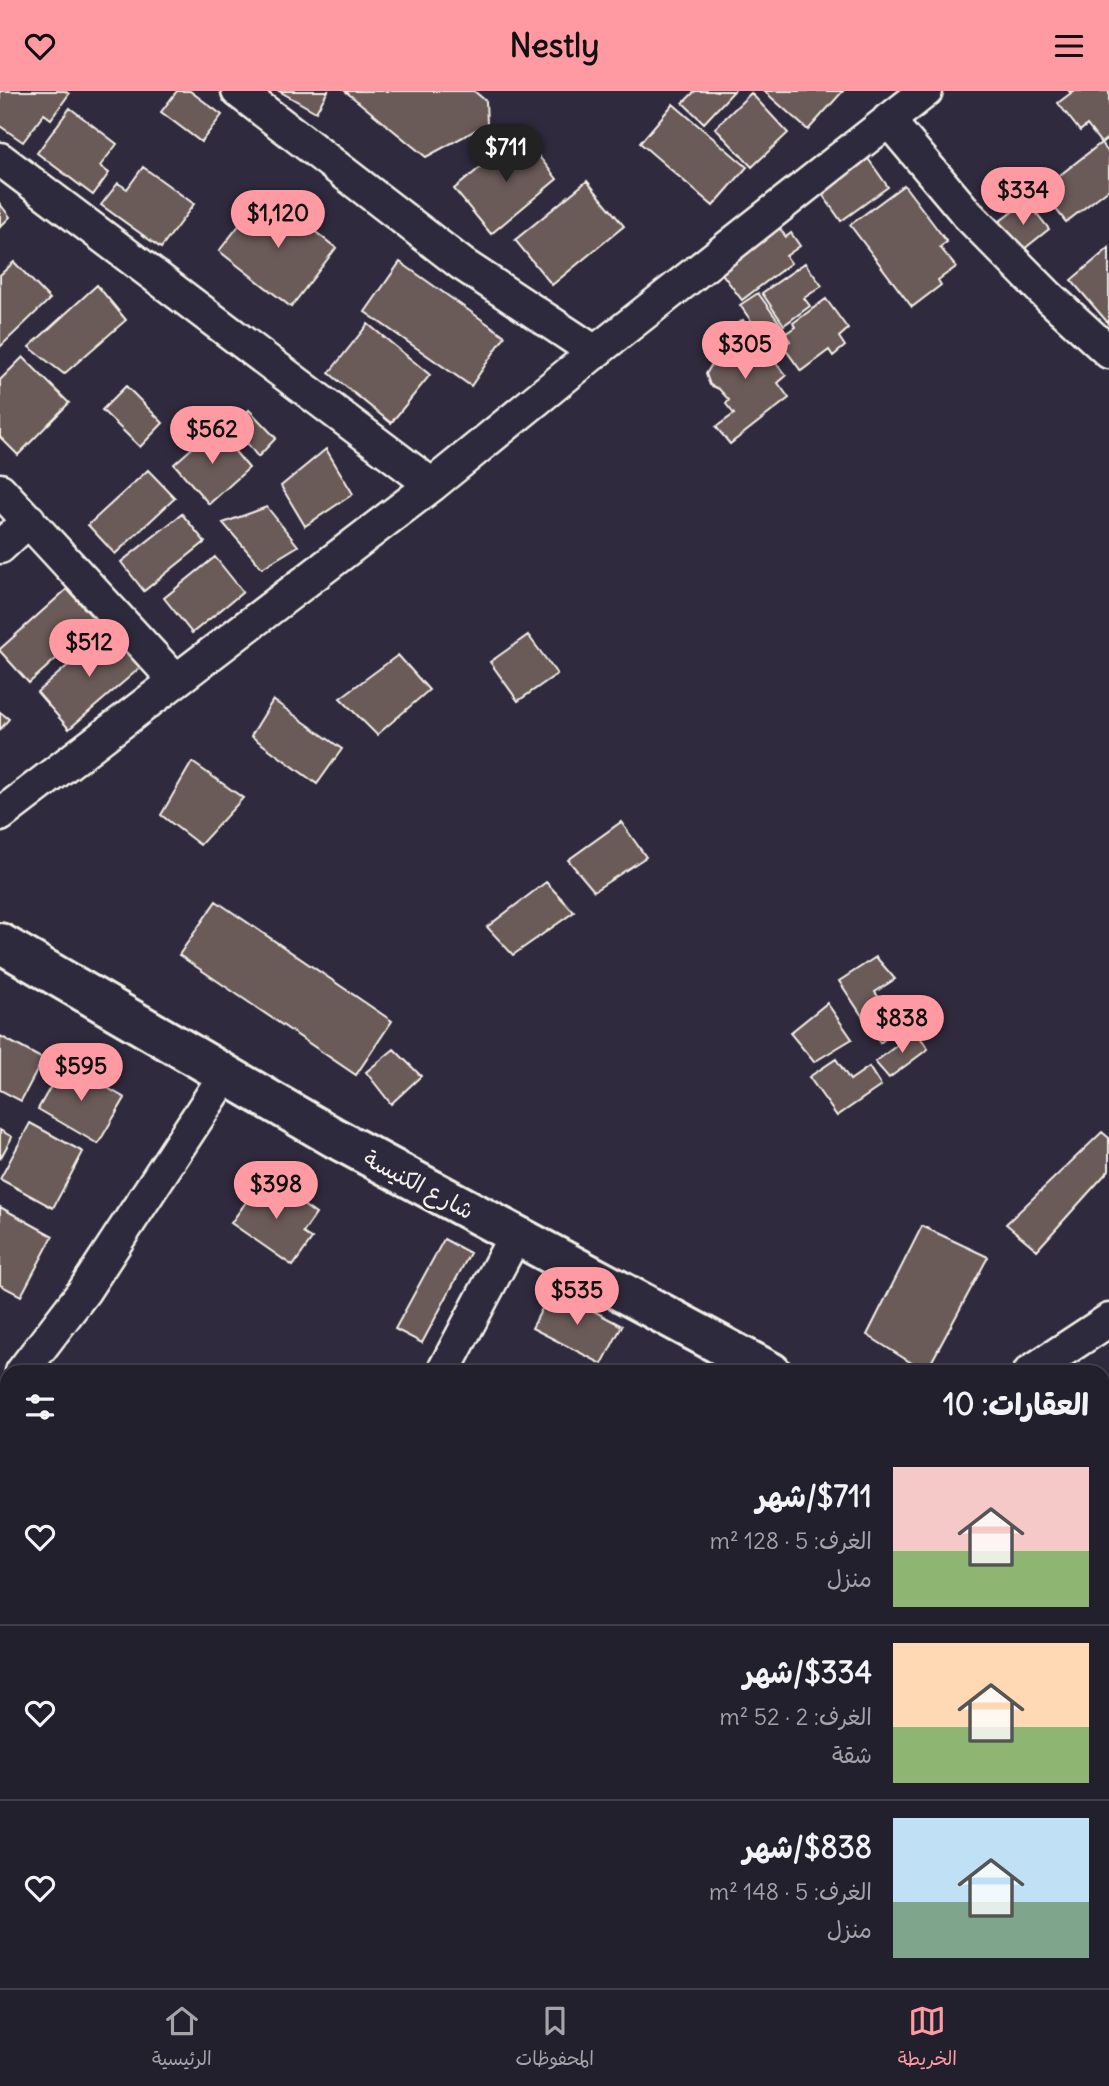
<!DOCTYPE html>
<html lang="ar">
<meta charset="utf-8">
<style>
body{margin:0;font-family:Delius,"Playpen Sans Arabic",sans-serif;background:#2f2d3a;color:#f1f3f6;direction:rtl;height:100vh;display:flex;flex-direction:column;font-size:26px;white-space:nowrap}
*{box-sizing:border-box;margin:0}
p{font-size:23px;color:#a3a3aa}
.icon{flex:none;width:38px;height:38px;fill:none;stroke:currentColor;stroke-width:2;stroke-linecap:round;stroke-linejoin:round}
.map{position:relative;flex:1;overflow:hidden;direction:ltr}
.side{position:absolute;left:0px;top:1274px;width:1110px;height:623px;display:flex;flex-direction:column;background:#23202e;border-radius:21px 21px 0 0;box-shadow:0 4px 10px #0003,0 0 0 2px #403e4a;direction:rtl}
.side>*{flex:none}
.price{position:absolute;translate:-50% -60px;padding:0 16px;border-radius:24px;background:#ff9aa2;color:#111;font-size:23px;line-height:46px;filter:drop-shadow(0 2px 4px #0008)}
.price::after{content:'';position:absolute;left:50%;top:42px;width:21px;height:16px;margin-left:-10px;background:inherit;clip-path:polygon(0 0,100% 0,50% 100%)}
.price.selected{background:#222;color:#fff}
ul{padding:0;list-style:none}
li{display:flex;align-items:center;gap:21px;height:175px;padding:0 21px}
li+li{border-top:2px solid #403e4a}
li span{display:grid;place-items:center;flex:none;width:196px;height:140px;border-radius:0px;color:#555}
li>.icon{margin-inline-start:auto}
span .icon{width:84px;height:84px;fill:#fffc;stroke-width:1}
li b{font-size:30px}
h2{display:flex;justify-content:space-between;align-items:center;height:84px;padding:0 21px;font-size:30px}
header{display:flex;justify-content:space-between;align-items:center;height:91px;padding:0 21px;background:#ff9aa2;color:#111;font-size:32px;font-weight:700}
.tabs{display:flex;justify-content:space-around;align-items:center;height:98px;border-top:2px solid #403e4a;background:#23202e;font-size:19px;color:#a3a3aa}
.tabs a{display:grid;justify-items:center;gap:4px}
.tabs .selected{color:#ff9aa2}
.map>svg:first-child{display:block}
</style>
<header><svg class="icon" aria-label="menu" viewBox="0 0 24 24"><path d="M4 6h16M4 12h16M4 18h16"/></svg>Nestly<svg class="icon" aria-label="heart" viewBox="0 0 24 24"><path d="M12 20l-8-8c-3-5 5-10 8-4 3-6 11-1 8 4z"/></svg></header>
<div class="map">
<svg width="1109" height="1897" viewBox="0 0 1109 1897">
<rect width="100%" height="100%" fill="#2f2a3d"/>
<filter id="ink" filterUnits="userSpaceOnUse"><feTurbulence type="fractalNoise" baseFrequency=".0143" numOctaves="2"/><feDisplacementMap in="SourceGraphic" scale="14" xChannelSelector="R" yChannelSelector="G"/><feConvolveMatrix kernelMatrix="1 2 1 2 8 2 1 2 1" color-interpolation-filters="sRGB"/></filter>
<g filter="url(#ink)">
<path fill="#6b5a58" stroke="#f4f1e8" stroke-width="2" d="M 0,0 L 65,0 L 69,3 L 51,28 L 44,23 L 23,51 L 0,35 Z
M 177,0 L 190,0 L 222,24 L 201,51 L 161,21 Z
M 279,0 L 328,0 L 316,21 Z
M 345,0 L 474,0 L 486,10 L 487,33 L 426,66 Z
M 695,0 L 734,0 L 704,32 L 683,12 Z
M 764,0 L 843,0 L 808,39 Z
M 1069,0 L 1109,0 L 1109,46 L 1101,52 L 1087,34 L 1080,40 L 1058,12 L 1071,2 Z
M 751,2 L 788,42 L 752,76 L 715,37 Z
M 673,13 L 747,76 L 713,115 L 640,52 Z
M 70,17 L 117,53 L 100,75 L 109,82 L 93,104 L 37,62 Z
M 521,43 L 557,88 L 491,143 L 454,98 Z
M 1101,52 L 1109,62 L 1109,98 L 1066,131 L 1041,99 Z
M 862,59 L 888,96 L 841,130 L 815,93 Z
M 143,76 L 194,113 L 161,157 L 101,114 L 118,92 L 127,98 Z
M 587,90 L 624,135 L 552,194 L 515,149 Z
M 904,94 L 947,151 L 940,156 L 956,176 L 938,189 L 941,194 L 912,216 L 850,134 Z
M 265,101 L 336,157 L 291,216 L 219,160 Z
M 1027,110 L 1049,138 L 1019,162 L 996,133 Z
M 0,113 L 10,126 L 0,136 Z
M 773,128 L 786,146 L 791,142 L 800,155 L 786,165 L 791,172 L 742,209 L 714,172 Z
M 1109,157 L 1109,233 L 1071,189 Z
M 14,171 L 50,208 L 0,256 L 0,184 Z
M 400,171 L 505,245 L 471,295 L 365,221 Z
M 805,172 L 822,195 L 804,207 L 810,215 L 784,234 L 762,202 Z
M 97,194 L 126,229 L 64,283 L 29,256 Z
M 758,202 L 786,241 L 768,254 L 740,214 Z
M 826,208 L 848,238 L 839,246 L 845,255 L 833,265 L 829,259 L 801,280 L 783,255 L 790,250 L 785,243 L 795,236 L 793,232 Z
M 743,229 L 763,255 L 757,259 L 760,263 L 766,259 L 786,285 L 778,292 L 789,307 L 730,353 L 716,336 L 734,323 L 726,313 L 729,309 L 719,298 L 710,294 L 706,283 L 712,273 L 718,269 L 712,262 L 721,254 L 717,248 Z
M 368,233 L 430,284 L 391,332 L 329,282 Z
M 23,266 L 69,312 L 18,364 L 0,346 L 0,289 Z
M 126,295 L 163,332 L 140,356 L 102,319 Z
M 249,319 L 276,347 L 258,366 L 233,334 Z
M 215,337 L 249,377 L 209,413 L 174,373 Z
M 326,358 L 353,403 L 305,435 L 281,395 Z
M 148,379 L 175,407 L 115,463 L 88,434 Z
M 267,416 L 298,455 L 262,477 L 223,432 Z
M 182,423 L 205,451 L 144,500 L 121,471 Z
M 215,466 L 243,501 L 192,542 L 164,507 Z
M 67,498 L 97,531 L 29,592 L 0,560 L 0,558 Z
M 109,539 L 141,576 L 69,638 L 37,601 Z
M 528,544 L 557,583 L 518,610 L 490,571 Z
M 398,564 L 429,599 L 377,644 L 340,607 Z
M 273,609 L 342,658 L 317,693 L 251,645 Z
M 0,621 L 9,628 L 0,639 Z
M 192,671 L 243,707 L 200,754 L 161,724 Z
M 621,731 L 646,766 L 594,800 L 568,769 Z
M 546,791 L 574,821 L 513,864 L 487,836 Z
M 216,810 L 392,930 L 356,984 L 179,864 Z
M 876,866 L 895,888 L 875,901 L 899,936 L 880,952 L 839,890 Z
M 827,912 L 852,948 L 814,971 L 790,942 Z
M 916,940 L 928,958 L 889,987 L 875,971 Z
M 0,945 L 43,968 L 21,1010 L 0,999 Z
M 394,958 L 421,985 L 391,1013 L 366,981 Z
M 836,968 L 850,989 L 869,976 L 881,995 L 837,1025 L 809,986 Z
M 64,972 L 125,1007 L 98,1053 L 38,1018 Z
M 30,1032 L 83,1061 L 53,1117 L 0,1088 Z
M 0,1039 L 12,1046 L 0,1068 Z
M 1102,1041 L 1109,1047 L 1109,1079 L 1037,1159 L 1006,1133 Z
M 264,1086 L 316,1123 L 303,1142 L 312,1148 L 293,1175 L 231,1132 Z
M 0,1116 L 53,1145 L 21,1205 L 0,1194 Z
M 922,1135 L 988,1166 L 926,1281 L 867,1244 Z
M 444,1148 L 470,1162 L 422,1252 L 395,1238 Z
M 552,1198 L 622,1235 L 602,1273 L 532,1237 Z
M 1067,1270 L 1082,1281 L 1053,1281 Z
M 7,1362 L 7,1423 L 0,1419 L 0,1374 Z
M 1109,1537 L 1109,1583 L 1102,1580 L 1102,1550 Z
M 1109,1747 L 1109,1861 L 1102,1858 L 1102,1760 Z
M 871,1890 L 925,1890 L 928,1897 L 855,1897 Z
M 977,1890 L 1035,1890 L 1017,1897 L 980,1897 Z
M 1051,1890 L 1058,1890 L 1061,1897 L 1033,1897 Z"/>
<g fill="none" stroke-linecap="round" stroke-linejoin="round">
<g stroke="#f4f1e8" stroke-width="37">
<path id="minor" d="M 238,0 L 462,173 L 595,261
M 888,29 L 968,124 L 1049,206 L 1109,261
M 0,68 L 432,394
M 0,399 L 175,589
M 0,456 L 29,429
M 0,724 L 432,394 L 595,261 L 926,0
M 22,1281 L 84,1200 L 226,983
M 443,1281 L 515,1145
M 1030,1281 L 1109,1229
M 0,1538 L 7,1543
M 0,1807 L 7,1813
M 98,1890 L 106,1897
M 651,1890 L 656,1897"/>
</g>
<g stroke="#f4f1e8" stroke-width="44">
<path id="secondary" d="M 0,852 L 335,1047 L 771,1281
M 1102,1431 L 1109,1434"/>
</g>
<use href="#minor" stroke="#2f2a3d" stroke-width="32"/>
<use href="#secondary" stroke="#2f2a3d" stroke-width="38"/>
</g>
</g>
<g text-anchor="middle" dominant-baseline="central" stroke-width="5" stroke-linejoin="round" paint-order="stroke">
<g font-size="23" fill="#f4f1e8" stroke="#2f2a3d">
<text transform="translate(419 1093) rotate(28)">شارع الكنيسة</text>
</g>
</g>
</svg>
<b class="price selected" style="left:506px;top:93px">$711</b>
<b class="price" style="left:1023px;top:136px">$334</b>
<b class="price" style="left:278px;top:159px">$1,120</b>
<b class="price" style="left:745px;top:290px">$305</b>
<b class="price" style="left:212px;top:375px">$562</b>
<b class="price" style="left:89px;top:588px">$512</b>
<b class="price" style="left:902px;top:964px">$838</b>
<b class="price" style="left:81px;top:1012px">$595</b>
<b class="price" style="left:276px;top:1130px">$398</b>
<b class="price" style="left:577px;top:1236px">$535</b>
<section class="side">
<h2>العقارات: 10<svg class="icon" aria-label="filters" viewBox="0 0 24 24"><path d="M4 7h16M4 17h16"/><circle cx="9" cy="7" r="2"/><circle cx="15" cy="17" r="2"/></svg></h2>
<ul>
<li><span style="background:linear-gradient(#f6c9c9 60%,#8fb573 0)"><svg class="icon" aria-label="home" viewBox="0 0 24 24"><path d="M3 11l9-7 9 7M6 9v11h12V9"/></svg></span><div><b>$711/شهر</b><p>الغرف: 5 · 128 m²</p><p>منزل</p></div><svg class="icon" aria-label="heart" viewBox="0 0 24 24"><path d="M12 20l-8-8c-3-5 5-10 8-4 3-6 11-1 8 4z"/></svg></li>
<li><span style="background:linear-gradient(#ffd9b3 60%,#8fb573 0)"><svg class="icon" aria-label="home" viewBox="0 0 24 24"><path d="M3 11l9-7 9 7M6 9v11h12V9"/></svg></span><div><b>$334/شهر</b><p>الغرف: 2 · 52 m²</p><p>شقة</p></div><svg class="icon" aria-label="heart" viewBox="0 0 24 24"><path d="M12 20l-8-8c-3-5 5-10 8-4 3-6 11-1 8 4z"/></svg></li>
<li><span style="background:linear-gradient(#bfe0f5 60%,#7fa58c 0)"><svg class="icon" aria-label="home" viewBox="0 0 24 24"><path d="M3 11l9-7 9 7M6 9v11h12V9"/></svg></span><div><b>$838/شهر</b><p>الغرف: 5 · 148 m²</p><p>منزل</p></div><svg class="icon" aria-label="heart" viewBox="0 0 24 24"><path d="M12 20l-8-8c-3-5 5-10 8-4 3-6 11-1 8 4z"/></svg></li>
</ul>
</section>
</div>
<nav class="tabs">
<a class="selected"><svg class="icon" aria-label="map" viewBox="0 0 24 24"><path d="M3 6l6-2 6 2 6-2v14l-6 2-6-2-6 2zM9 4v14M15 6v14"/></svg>الخريطة</a>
<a><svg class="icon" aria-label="saved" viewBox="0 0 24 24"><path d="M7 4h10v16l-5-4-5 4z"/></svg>المحفوظات</a>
<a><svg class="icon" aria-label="home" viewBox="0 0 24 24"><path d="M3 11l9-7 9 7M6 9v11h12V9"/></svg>الرئيسية</a>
</nav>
